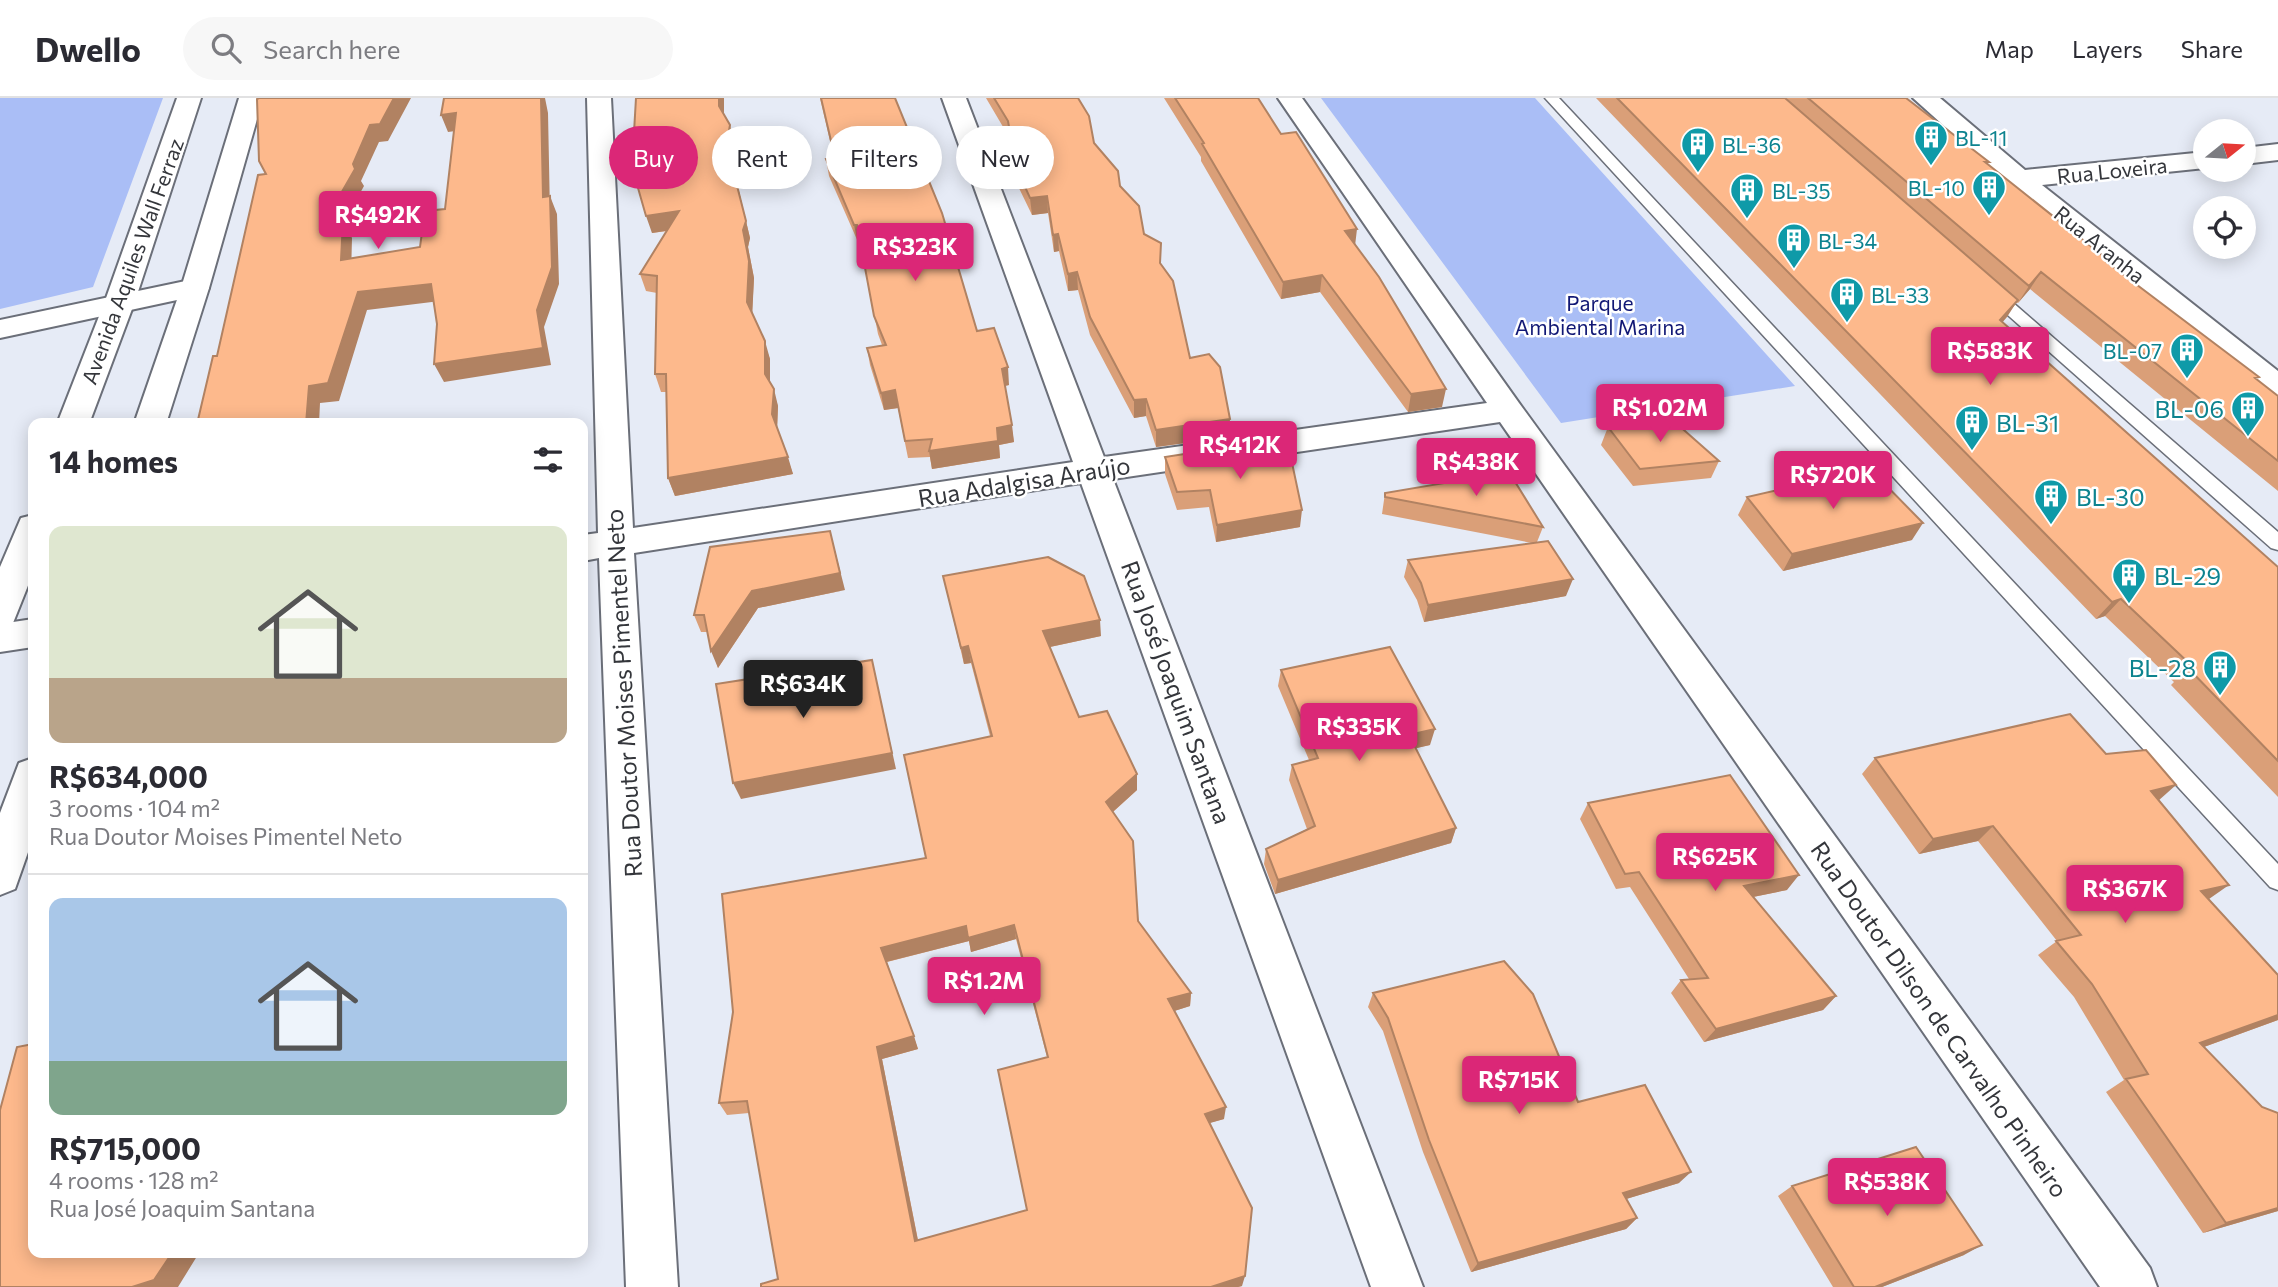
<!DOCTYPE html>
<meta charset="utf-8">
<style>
body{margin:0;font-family:Commissioner,sans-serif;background:#f7f7f7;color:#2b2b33;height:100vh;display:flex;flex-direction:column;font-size:26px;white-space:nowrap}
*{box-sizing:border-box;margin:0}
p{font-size:23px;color:#7c7c81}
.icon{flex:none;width:38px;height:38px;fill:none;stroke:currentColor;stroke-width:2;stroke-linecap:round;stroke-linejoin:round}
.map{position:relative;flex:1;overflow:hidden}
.details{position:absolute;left:28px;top:320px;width:560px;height:840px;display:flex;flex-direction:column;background:#fff;border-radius:14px;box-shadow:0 4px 18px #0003}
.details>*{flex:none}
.guide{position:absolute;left:609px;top:28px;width:665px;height:63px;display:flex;gap:14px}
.needle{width:46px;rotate:72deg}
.buttons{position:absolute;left:2193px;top:21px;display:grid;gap:14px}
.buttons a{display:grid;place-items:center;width:63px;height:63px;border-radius:50%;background:#fff;box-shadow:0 4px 18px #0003;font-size:35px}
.price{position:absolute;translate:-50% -60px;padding:0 16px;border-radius:7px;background:#db2777;color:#fff;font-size:23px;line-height:46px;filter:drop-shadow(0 2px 4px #0008)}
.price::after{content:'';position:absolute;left:50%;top:42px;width:21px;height:16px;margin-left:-10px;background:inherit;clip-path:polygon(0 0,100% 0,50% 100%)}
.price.selected{background:#222;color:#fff}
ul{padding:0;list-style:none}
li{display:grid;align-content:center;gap:14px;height:371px;padding:0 21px}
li+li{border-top:2px solid #e1e1e2}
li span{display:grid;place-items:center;height:217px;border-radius:14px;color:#555}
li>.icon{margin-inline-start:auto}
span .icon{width:126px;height:126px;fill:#fffc;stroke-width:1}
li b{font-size:30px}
h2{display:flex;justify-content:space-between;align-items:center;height:84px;padding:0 21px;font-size:30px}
.chip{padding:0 24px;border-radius:32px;background:#fff;box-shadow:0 4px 18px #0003;font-size:24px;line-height:63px}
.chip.selected{background:#db2777;color:#fff}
header{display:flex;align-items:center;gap:42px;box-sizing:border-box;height:98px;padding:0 35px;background:#fff;border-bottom:2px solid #e1e1e2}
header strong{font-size:33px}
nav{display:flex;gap:38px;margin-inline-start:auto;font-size:24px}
.search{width:490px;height:63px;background:#f7f7f7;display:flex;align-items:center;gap:18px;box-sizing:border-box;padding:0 24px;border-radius:38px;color:#7c7c81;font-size:26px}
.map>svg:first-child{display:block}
</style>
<header>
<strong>Dwello</strong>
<div class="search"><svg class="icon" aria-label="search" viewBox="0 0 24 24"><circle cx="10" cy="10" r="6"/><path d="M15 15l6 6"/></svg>Search here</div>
<nav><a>Map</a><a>Layers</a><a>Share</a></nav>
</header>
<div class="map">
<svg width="2278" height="1189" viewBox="0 0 2278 1189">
<rect width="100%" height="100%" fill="#e6ebf6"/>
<path fill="#aabef6" d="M 0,0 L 163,0 L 93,189 L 0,211 Z
M 1321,0 L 1535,0 L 1795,288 L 1561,325 Z"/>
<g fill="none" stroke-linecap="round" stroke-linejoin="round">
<g stroke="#6b6f79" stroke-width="3">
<path id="lane" d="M 1545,0 L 1559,0 L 2278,766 L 2278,792 L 2270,789 Z
M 1990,188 L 1996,190 L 2278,434 L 2278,452 L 2271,450 L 1984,196 L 1982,193 Z"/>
</g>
<g stroke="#6b6f79" stroke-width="4">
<path id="street" d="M 587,0 L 611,0 L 633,430 L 1073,364 L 942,0 L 966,0 L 1104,359 L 1487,305 L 1278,0 L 1302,0 L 1519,305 L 2150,1170 L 2157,1189 L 2100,1189 L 1500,324 L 1113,381 L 1423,1189 L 1371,1189 L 1081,385 L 634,455 L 678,1189 L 626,1189 L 599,460 L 583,463 L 583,437 L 598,435 Z
M 1913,0 L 1940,0 L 2025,72 L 2205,54 L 2205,70 L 2042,87 L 2278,273 L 2278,299 L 2267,296 L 2010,87 Z
M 2278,46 L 2278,62 L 2244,66 L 2244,50 Z
M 195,181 L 205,184 L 209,190 L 205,196 L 0,240 L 0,222 Z
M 33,521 L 33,549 L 0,554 L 0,526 Z"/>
</g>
<g stroke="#6b6f79" stroke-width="4">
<path id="secondary" d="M 177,0 L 201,0 L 135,203 L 89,326 L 57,326 L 105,203 Z
M 239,0 L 263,0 L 209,190 L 166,326 L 134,326 L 181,190 Z
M 33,417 L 33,475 L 13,525 L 0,529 L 0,469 L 21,420 Z
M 33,660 L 33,740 L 15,791 L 0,797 L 0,715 L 19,665 Z"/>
</g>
<use href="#lane" fill="#fff" fill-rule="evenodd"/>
<use href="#street" fill="#fff" fill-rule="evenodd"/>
<use href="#secondary" fill="#fff" fill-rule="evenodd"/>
</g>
<path fill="#da9f78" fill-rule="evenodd" d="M 637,0 L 724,0 L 724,16 L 730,27 L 733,39 L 754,69 L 759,86 L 738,89 L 750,140 L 748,149 L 754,180 L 752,215 L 770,261 L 770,284 L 778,308 L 777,330 L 793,376 L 675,398 L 668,380 L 667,294 L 661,294 L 655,276 L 657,195 L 646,193 L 640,176 L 667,133 L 652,135 Z
M 820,0 L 895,0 L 977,233 L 1009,287 L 1005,288 L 1014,344 L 999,347 L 1000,360 L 932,371 L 930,359 L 908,360 L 898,310 L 884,312 L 870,267 L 867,250 L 882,247 L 878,236 L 860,144 L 858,144 L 829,78 L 826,61 L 834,60 Z
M 986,0 L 1078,0 L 1094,45 L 1120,88 L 1144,136 L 1161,166 L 1190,260 L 1229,339 L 1156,349 L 1146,318 L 1134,320 L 1090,237 L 1078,192 L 1068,193 L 1059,153 L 1054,154 L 1048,115 L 1032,117 L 1017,86 L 1009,39 Z
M 1164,0 L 1258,0 L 1281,36 L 1355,146 L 1442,309 L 1408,314 L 1320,194 L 1281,201 L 1201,63 L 1201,59 Z
M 1596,0 L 1906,0 L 2110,167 L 2278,298 L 2278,393 L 2030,191 L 2018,205 L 2016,204 L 2002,224 L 2278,469 L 2278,699 L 2171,587 L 2174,584 L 2105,518 L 2096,521 Z
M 1608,329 L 1719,363 L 1711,380 L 1633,388 L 1601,347 Z
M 1236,352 L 1300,429 L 1216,444 L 1209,409 L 1177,412 L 1165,376 L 1165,359 Z
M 1385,395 L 1543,429 L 1537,444 L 1566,498 L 1424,524 L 1417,502 L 1404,479 L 1408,462 L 1532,445 L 1382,416 Z
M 1747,399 L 1912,442 L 1783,473 L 1738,417 Z
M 943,478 L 1101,538 L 1050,549 L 1079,619 L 1137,676 L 1137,692 L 1113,714 L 1138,823 L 1191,895 L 1190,908 L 1174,913 L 1224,1021 L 1209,1025 L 1242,1188 L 1238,1189 L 761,1189 L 778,1181 L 749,1015 L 727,1017 L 719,1005 L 926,760 L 990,638 L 971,565 L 964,566 ZM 1016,841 L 1047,959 L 1027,1112 L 918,1142 L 882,961 L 918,951 L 887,864 L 969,843 L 971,854 Z
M 845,492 L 758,510 L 718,570 L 707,534 L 701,534 L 694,517 Z
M 1281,572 L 1430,647 L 1416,650 L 1456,730 L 1451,745 L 1275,796 L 1264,766 L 1266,751 L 1307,731 L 1289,682 L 1292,667 L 1309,662 L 1278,588 Z
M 2106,656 L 2158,702 L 2208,801 L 2278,922 L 2204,949 L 2262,1009 L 2278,1015 L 2278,1113 L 2203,1135 L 2106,994 L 2124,982 L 2074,899 L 2038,857 L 2057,843 L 1978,743 L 1919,756 L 1862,676 L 1875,660 Z
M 1588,705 L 1787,792 L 1753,799 L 1836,898 L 1823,912 L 1704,944 L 1671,895 L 1681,882 L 1689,881 L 1630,789 L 1616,791 L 1580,721 Z
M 1373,895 L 1578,1004 L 1679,1085 L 1626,1101 L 1637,1120 L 1626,1131 L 1471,1174 L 1423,1054 L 1383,933 L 1368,909 Z
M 1792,1088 L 1964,1157 L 1882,1189 L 1833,1189 L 1778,1098 Z"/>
<path fill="#b18262" d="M 394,0 L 411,0 L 388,43 L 379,44 L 361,83 L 364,88 L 344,124 L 352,140 L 351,179 L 341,162 L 324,125 L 370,27 Z
M 541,0 L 545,0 L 548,15 L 550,116 L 543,99 Z
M 719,0 L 724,0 L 724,25 L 719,8 Z
M 456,15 L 463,32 L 448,34 L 441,17 Z
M 754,69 L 759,86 L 738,89 L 750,140 L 748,149 L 754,180 L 752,221 L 747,204 L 733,72 Z
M 550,98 L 557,116 L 559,186 L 544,229 L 551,267 L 444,284 L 434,266 L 537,212 Z
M 1047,98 L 1048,115 L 1032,117 L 1030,100 Z
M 679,113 L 685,130 L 652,135 L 646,118 Z
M 854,127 L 857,127 L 861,144 L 858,144 Z
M 1357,131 L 1355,148 L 1345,133 Z
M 1058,136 L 1059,153 L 1054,154 L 1053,137 Z
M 1077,174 L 1078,192 L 1068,193 L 1068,176 Z
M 2041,174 L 2030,191 L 2018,205 L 2029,188 Z
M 1322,177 L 1320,194 L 1281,201 L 1283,184 Z
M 431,186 L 440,203 L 367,212 L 339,303 L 320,305 L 319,326 L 306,326 L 309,288 L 358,194 Z
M 2018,202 L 2007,219 L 1989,240 L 2000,222 Z
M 765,243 L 770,261 L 770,293 L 765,276 Z
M 1008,269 L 1009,287 L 1004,288 L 1002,271 Z
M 774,291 L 778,308 L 777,334 L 772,316 Z
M 1446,291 L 1442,309 L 1408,314 L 1411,296 Z
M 895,292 L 898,310 L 884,312 L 881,295 Z
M 1146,301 L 1146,318 L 1134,320 L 1134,302 Z
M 1230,321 L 1229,339 L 1156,349 L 1156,332 Z
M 1012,327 L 1014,344 L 999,347 L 1000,360 L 932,371 L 929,353 L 997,330 Z
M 788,359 L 793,376 L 675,398 L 668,380 Z
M 1302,412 L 1300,429 L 1216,444 L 1217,427 Z
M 1923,425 L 1912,442 L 1783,473 L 1792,456 Z
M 830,433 L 845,492 L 758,510 L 718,570 L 711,553 L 752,493 Z
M 1573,481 L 1566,498 L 1424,524 L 1428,507 Z
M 2121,501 L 2105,518 L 2096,521 L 2112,504 Z
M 1100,522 L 1101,538 L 1045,550 L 1043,533 Z
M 968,548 L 971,565 L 964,566 L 961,550 Z
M 872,562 L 896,671 L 741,701 L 733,685 Z
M 1435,631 L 1430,647 L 1404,653 L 1409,637 Z
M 1137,676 L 1137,692 L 1106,720 L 1106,704 Z
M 2176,687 L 2158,703 L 2151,693 Z
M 1993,728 L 1978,743 L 1919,756 L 1933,741 Z
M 1456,730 L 1451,745 L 1275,796 L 1278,782 Z
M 1799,777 L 1787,792 L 1733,803 L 1744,788 Z
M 2229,787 L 2209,801 L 2201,793 Z
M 1014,827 L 1016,841 L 971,854 L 969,843 L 886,864 L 881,850 L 966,828 Z
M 1191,895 L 1190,908 L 1168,915 L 1168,901 Z
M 1836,898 L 1823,912 L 1704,944 L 1716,931 Z
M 2278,917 L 2278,922 L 2179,958 L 2200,945 Z
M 914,938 L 918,951 L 882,961 L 920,1153 L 915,1143 L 877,949 Z
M 1226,1009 L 1224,1021 L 1203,1027 L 1205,1016 Z
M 1691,1074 L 1679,1085 L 1613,1105 L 1623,1095 Z
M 2278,1110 L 2278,1113 L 2203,1135 L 2226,1125 Z
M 1637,1120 L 1626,1131 L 1471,1174 L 1478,1165 Z
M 1982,1147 L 1964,1157 L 1882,1189 L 1875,1189 Z
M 172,1155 L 199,1155 L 178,1189 L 132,1189 Z
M 1245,1178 L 1242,1188 L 1238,1189 L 1211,1189 Z"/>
<path fill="#fdb98c" stroke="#b18262" stroke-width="2" fill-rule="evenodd" d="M 259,0 L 394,0 L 380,26 L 370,27 L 353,66 L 355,71 L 324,125 L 343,123 L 341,162 L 420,149 L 425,113 L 445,111 L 456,15 L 441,17 L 444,0 L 541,0 L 543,99 L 550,98 L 552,169 L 537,212 L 543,250 L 434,266 L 437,226 L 431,186 L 358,194 L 328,285 L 309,288 L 306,326 L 197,326 L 213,258 L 217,258 L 258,77 L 266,76 L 259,63 L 257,1 Z
M 636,0 L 719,0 L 719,8 L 730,27 L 729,33 L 754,69 L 733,72 L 746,123 L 743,132 L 749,163 L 747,204 L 765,243 L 765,276 L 774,291 L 772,316 L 788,359 L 668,380 L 666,276 L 655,276 L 657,178 L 640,176 L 679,113 L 646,118 L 632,69 Z
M 821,0 L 895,0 L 942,115 L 977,233 L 994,230 L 1008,269 L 1002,271 L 1012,327 L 997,330 L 998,343 L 929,353 L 932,341 L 905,343 L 895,292 L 881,295 L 867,250 L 886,247 L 874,218 L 857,127 L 854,127 L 826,61 L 835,60 Z
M 994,0 L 1078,0 L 1089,18 L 1094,45 L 1118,73 L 1120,88 L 1139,108 L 1144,136 L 1161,145 L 1160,165 L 1173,183 L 1190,260 L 1209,256 L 1220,269 L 1230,321 L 1156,332 L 1146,301 L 1134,302 L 1090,219 L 1077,174 L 1068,176 L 1058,136 L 1053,137 L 1047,98 L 1030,100 L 1016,69 L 1008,23 Z
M 1175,0 L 1258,0 L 1281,36 L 1296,34 L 1357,131 L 1345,133 L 1379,179 L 1446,291 L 1411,296 L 1322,177 L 1283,184 L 1202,46 L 1204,45 Z
M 1617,0 L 1785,0 L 2018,202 L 2000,222 L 2278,469 L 2278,663 L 2188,570 L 2193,569 L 2121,501 L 2112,504 Z
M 1808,0 L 1906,0 L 1989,64 L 1985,64 L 2112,165 L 2108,165 L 2259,279 L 2255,280 L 2278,298 L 2278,363 L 2041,174 L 2029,188 Z
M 1668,318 L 1719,363 L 1640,371 L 1608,329 Z
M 1288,346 L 1302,412 L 1217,427 L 1210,392 L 1177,394 L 1165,359 L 1236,348 L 1236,352 Z
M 1870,371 L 1923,425 L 1792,456 L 1747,399 Z
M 1509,374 L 1543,429 L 1385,399 L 1385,395 Z
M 830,433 L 840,475 L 752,493 L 711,553 L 704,517 L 694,517 L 710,449 Z
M 1548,443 L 1573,481 L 1428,507 L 1421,485 L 1408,462 Z
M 1048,459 L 1084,478 L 1100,522 L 1043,533 L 1079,619 L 1107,613 L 1137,676 L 1106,704 L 1133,743 L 1138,823 L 1191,895 L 1168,901 L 1226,1009 L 1205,1016 L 1252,1110 L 1245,1178 L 1211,1189 L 761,1189 L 761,1186 L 778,1181 L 747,1003 L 719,1005 L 733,914 L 722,796 L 926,760 L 904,657 L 992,638 L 968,548 L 961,550 L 943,478 ZM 1014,827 L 1048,959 L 998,972 L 1027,1112 L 915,1143 L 877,949 L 914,938 L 881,850 L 966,828 L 968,840 Z
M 1390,549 L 1435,631 L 1409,637 L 1456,730 L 1278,782 L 1266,751 L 1315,728 L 1292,667 L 1318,660 L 1281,572 Z
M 872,562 L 892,655 L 733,685 L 716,586 Z
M 2070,616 L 2106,656 L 2146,652 L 2176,687 L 2151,693 L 2229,787 L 2201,793 L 2278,877 L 2278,917 L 2200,945 L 2262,1009 L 2278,1015 L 2278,1110 L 2226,1125 L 2126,981 L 2148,976 L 2092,886 L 2056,843 L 2081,837 L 1993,728 L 1933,741 L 1875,660 Z
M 1730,677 L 1799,777 L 1744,788 L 1836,898 L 1716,931 L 1681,882 L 1708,880 L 1639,774 L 1625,776 L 1588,705 Z
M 1504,863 L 1533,896 L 1578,1004 L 1645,987 L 1691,1074 L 1623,1095 L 1637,1120 L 1478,1165 L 1429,1042 L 1388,920 L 1373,895 Z
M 33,946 L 33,1155 L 172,1155 L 154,1182 L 132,1189 L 0,1189 L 0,1012 L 17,949 Z
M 1916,1049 L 1982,1147 L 1875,1189 L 1854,1189 L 1792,1088 Z"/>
<defs>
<g id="building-pin" transform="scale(1.75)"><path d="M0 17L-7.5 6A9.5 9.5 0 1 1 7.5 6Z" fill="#0f9aa8" stroke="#fff"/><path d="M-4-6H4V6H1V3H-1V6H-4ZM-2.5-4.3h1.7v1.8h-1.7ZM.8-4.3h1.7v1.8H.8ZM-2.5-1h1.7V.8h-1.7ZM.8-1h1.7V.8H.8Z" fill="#fff"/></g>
</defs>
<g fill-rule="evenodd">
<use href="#building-pin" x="1931" y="39"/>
<use href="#building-pin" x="1698" y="46"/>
<use href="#building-pin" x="1989" y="89"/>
<use href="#building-pin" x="1747" y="92"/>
<use href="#building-pin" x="1794" y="142"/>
<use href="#building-pin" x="1847" y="196"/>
<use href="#building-pin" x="2187" y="252"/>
<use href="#building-pin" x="2248" y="310"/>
<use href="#building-pin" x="1972" y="324"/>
<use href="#building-pin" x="2051" y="398"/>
<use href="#building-pin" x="2129" y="477"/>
<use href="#building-pin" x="2220" y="569"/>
</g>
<g text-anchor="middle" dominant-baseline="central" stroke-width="5" stroke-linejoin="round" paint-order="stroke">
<g font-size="21" fill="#0d838f" stroke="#fff" text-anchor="start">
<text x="1955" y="39">BL-11</text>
<text x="1722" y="46">BL-36</text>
<text x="1965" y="89" text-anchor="end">BL-10</text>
<text x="1772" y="92">BL-35</text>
<text x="1818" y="142">BL-34</text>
<text x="1871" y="196">BL-33</text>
<text x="2162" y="252" text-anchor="end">BL-07</text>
</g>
<g font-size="21" fill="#34363b" stroke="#fff">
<text transform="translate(2112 72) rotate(-6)">Rua Loveira</text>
<text transform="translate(2100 146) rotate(39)">Rua Aranha</text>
<text transform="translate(132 163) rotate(-70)">Avenida Aquiles Wall Ferraz</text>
</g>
<g font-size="21" fill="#111875" stroke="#fff">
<text x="1600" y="204">Parque<tspan x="1600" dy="24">Ambiental Marina</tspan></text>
</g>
<g font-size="24" fill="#0d838f" stroke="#fff" text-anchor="start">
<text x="2224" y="310" text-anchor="end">BL-06</text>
<text x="1996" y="324">BL-31</text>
<text x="2076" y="398">BL-30</text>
<text x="2154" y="477">BL-29</text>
<text x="2196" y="569" text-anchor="end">BL-28</text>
</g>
<g font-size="24" fill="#34363b" stroke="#fff">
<text transform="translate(1024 383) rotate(-9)">Rua Adalgisa Araújo</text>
<text transform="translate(1177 594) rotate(70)">Rua José Joaquim Santana</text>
<text transform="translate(623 595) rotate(-93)">Rua Doutor Moises Pimentel Neto</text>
<text transform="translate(1940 921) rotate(55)">Rua Doutor Dilson de Carvalho Pinheiro</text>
</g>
</g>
</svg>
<div class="buttons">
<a><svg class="needle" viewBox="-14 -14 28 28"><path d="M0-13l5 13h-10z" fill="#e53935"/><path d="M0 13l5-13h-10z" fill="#7c7c81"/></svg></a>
<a><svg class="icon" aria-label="locate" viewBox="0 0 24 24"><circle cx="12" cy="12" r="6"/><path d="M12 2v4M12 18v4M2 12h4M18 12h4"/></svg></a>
</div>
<b class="price" style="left:378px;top:153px">R$492K</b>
<b class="price" style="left:915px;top:185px">R$323K</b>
<b class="price" style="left:1990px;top:289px">R$583K</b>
<b class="price" style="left:1660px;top:346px">R$1.02M</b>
<b class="price" style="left:1240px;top:383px">R$412K</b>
<b class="price" style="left:1476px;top:400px">R$438K</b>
<b class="price" style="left:1833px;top:413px">R$720K</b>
<b class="price selected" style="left:803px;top:622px">R$634K</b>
<b class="price" style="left:1359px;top:665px">R$335K</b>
<b class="price" style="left:1715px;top:795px">R$625K</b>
<b class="price" style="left:2125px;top:827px">R$367K</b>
<b class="price" style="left:984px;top:919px">R$1.2M</b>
<b class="price" style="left:1519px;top:1018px">R$715K</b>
<b class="price" style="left:1887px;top:1120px">R$538K</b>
<div class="guide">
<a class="chip selected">Buy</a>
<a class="chip">Rent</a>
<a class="chip">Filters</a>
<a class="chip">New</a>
</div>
<section class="details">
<h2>14 homes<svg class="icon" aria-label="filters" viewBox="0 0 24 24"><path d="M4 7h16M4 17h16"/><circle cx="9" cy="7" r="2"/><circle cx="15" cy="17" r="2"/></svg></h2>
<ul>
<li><span style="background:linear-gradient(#dfe7d0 70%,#b9a48a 0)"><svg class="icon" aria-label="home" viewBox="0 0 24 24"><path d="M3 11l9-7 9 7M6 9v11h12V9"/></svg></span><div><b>R$634,000</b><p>3 rooms · 104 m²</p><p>Rua Doutor Moises Pimentel Neto</p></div></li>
<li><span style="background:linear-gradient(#a9c7e8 75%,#7fa58c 0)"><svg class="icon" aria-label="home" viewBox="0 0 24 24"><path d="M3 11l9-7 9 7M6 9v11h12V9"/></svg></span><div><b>R$715,000</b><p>4 rooms · 128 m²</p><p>Rua José Joaquim Santana</p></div></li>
</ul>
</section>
</div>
